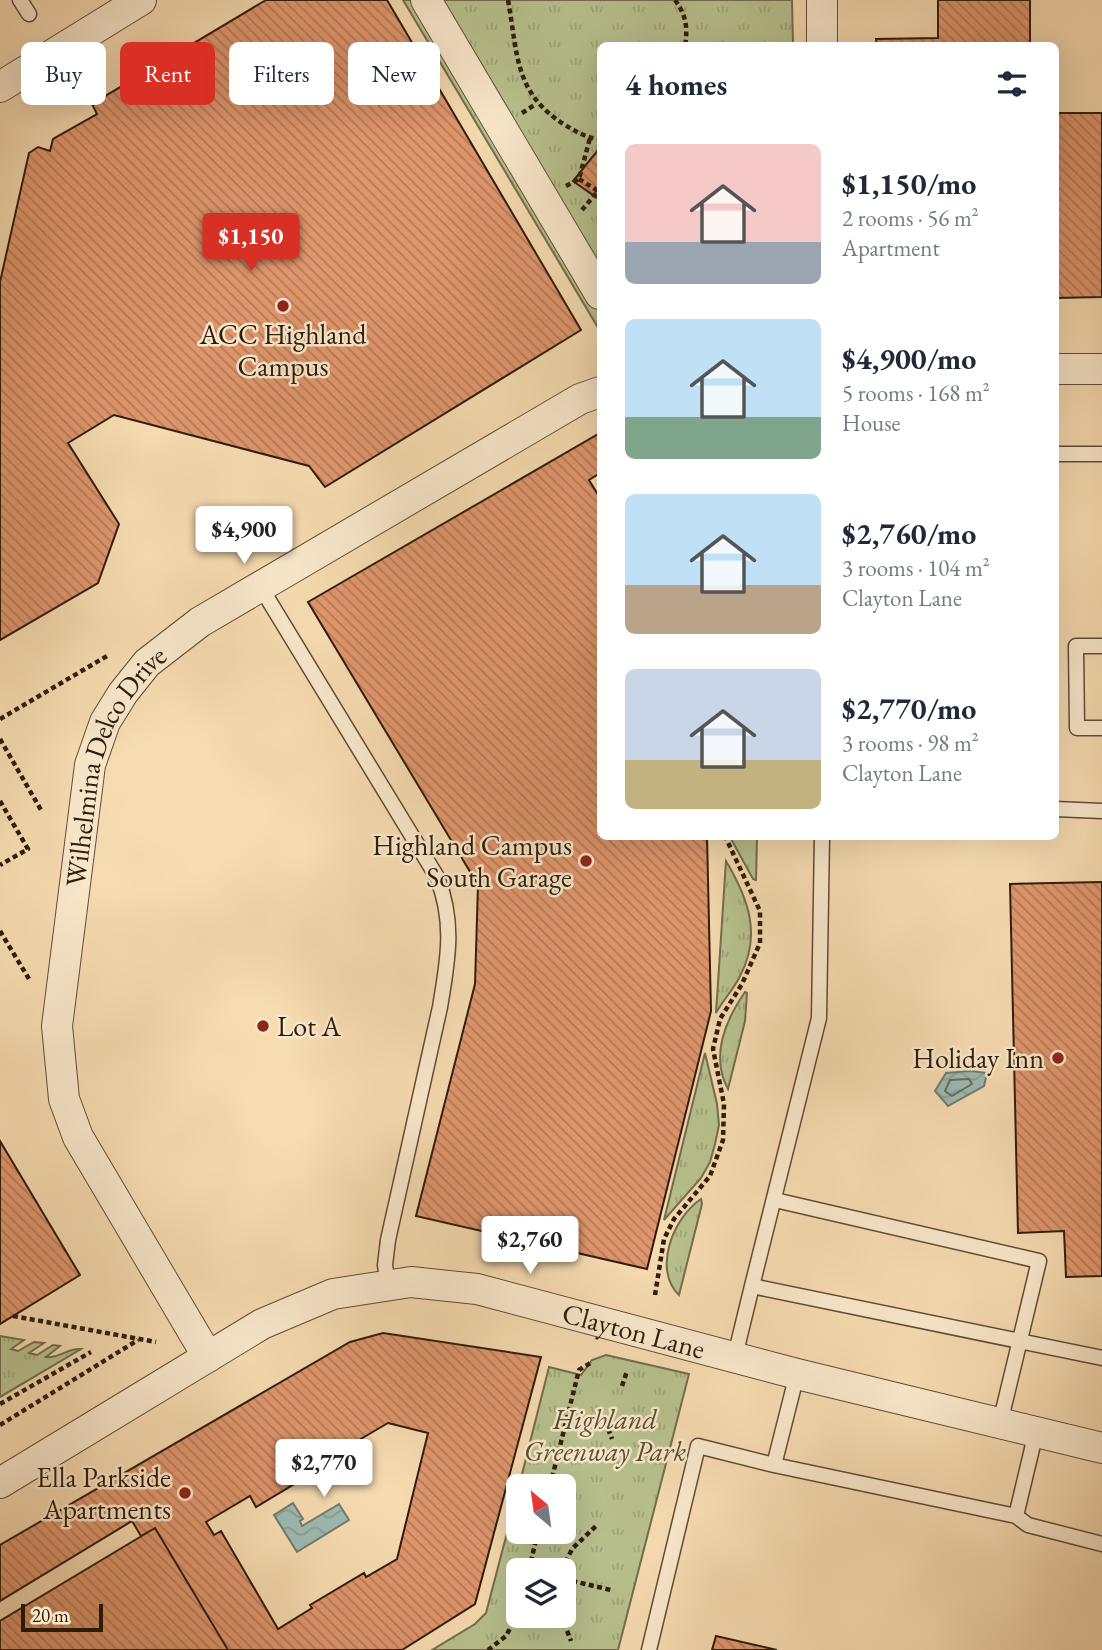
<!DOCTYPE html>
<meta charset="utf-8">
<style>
body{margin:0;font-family:"EB Garamond",serif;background:#f6f6f7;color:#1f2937;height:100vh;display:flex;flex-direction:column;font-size:26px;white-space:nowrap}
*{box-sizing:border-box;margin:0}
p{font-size:23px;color:#747a83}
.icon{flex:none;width:38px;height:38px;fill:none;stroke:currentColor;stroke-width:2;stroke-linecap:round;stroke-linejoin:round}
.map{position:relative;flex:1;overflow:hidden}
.details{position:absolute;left:597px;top:42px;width:462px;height:798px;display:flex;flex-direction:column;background:#fff;border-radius:10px;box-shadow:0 7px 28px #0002}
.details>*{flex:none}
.top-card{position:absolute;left:21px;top:42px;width:471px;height:63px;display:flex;gap:14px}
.needle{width:46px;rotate:331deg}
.controls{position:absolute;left:506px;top:1474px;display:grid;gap:14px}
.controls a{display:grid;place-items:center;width:70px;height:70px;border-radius:10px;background:#fff;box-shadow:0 7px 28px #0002;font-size:35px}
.scale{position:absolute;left:21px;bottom:18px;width:82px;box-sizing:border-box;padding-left:7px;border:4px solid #2e1c0b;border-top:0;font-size:19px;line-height:24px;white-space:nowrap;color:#2e1c0b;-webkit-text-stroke:5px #fae8cc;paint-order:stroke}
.price{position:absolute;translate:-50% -60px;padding:0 16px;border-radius:7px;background:#fff;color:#222;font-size:23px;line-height:46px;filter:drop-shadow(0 2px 4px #0008)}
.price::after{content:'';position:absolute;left:50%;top:42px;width:21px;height:16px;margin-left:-10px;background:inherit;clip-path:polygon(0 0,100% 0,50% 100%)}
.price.current{background:#d93025;color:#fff}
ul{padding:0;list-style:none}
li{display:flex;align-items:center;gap:21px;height:175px;padding:0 28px}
li span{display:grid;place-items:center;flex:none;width:196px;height:140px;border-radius:10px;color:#555}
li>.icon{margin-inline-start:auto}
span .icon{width:84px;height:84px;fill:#fffc;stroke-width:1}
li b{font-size:30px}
h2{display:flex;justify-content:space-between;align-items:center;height:84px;padding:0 28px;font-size:30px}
.chip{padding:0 24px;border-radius:10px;background:#fff;box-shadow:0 7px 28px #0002;font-size:24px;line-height:63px}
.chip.current{background:#d93025;color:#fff}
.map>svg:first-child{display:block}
</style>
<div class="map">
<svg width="1102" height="1650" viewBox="0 0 1102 1650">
<defs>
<pattern id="grass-tufts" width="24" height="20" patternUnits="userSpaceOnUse" patternTransform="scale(1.75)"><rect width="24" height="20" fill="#b8c18f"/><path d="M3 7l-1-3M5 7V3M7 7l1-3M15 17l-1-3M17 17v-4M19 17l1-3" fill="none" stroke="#9ea57a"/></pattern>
<pattern id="water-waves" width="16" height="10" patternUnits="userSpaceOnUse" patternTransform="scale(1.75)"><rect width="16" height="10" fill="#9ebab2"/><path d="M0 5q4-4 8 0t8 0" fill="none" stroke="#889f98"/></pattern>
<pattern id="building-back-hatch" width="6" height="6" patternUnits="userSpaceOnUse" patternTransform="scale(1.75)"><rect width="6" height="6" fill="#e0966d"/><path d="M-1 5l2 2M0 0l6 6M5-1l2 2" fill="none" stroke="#b67a58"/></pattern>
</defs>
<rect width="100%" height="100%" fill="#f7dbb1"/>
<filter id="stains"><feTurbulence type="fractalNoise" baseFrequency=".00286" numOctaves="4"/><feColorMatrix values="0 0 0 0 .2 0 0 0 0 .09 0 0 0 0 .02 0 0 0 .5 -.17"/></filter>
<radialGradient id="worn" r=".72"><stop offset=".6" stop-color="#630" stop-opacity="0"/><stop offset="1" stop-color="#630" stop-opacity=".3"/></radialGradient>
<path fill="url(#grass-tufts)" stroke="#736e4d" stroke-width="2" fill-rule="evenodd" d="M 403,0 L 792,0 L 793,45 L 600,46 L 600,331 Z
M 730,837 L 757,837 L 756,880 L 753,879 Z
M 726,861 C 748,898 762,935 740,976 C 734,989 723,1000 716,1013 Z
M 745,992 L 747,993 L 745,1021 L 728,1089 C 710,1056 725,1021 745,992 Z
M 705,1053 L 717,1104 L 719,1125 L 715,1144 L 710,1162 L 701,1178 L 664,1220 Z
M 701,1199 L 702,1204 L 679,1295 C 652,1269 674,1217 701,1199 Z
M 0,1336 L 24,1340 L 11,1349 L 18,1351 L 34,1342 L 44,1343 L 29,1353 L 37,1355 L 53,1345 L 60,1346 L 46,1357 C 58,1359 67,1348 81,1349 L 0,1397 Z
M 606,1355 L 689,1374 L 618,1650 L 432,1650 L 475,1624 L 486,1613 L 518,1491 L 518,1531 L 564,1531 L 564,1486 L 519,1486 L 549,1367 L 581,1375 L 592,1360 ZM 518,1570 L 564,1570 L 564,1615 L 518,1615 Z"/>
<path fill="url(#water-waves)" stroke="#717b6f" stroke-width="2" d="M 971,1071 L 987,1073 L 984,1086 L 948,1106 L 935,1091 L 946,1073 Z
M 293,1503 L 303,1519 L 300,1521 L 302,1526 L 339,1504 L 349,1520 L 297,1552 L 274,1515 Z"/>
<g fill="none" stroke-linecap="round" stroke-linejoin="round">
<path stroke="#666b5e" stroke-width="2" d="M 969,1079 L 972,1084 L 952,1096 L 945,1091 L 950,1080 Z"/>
</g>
<path fill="url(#building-back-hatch)" stroke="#2e1c0b" stroke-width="2" fill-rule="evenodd" d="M 266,0 L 387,0 L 581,330 L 325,487 L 309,466 L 114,415 L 68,443 L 119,524 L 98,583 L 0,640 L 0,282 L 29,153 L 38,147 L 50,151 L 53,139 L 97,114 L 92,104 Z
M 938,0 L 1030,0 L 1030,46 L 877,46 L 876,39 L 938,38 Z
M 1055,113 L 1102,113 L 1102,297 L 1055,298 Z
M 598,150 L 600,150 L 600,200 L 573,181 Z
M 600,433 L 600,473 L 589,480 L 600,498 L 600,836 L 707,836 L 711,1011 L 647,1269 L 416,1216 L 475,984 L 478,885 L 308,602 Z
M 1102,882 L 1102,1276 L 1066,1277 L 1064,1231 L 1018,1233 L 1010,884 Z
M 0,1141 L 80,1275 L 0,1324 Z
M 383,1333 L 541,1357 L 475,1604 L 402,1650 L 228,1650 L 155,1528 L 141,1536 L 132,1521 L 0,1601 L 0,1545 L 350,1342 ZM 388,1423 L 428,1433 L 397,1559 L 366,1577 L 364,1573 L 310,1605 L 312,1608 L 278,1629 L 221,1531 L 214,1535 L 206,1522 L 250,1496 L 256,1507 L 311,1474 L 308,1470 Z
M 155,1528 L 228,1650 L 0,1650 L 0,1621 Z
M 716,1636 L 777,1650 L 712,1650 Z"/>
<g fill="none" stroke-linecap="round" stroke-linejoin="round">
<g stroke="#604c34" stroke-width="17">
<path id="lane" d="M 20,0 L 29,14
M 1055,454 L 1102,454
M 260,586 L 437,877 C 455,922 448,960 440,1007 L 388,1240 L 385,1265 L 388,1285
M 1102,646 L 1076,646 L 1077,728 L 1102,728
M 1055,809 L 1102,811
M 822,836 L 819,1018 L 752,1286 L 1102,1358
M 775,1200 L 1039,1261 L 1000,1423
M 735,1356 L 752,1286
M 1036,1432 L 1016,1516 L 1028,1525 L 1102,1544
M 774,1465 L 1016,1516
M 649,1650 L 698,1446 L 774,1465 L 797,1374"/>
</g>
<g stroke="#604c34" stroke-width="32">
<g id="street">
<path d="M 426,0 L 600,294"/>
<path d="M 822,46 L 822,0"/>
<path d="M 0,87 L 141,0"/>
<path d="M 1055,369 L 1102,369"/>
<path id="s1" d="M 208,1357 L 78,1137 L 64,1099 L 57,1026 L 90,765 L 105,722 L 123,693 L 147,663 L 200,622 L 580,399 L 600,392"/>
<path id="s2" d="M 0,1483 L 262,1324 L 333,1294 L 411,1282 L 477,1289 L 797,1374 L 1102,1448"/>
</g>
</g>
<path stroke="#2e1c0b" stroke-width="4.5" stroke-dasharray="5 3.5" stroke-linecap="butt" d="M 508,0 C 518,55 514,93 565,125 C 577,132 586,138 600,139
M 675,0 C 686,15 688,27 685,46
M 522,113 L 536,104
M 579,179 L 598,191 L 582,210
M 566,186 L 579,179 L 590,138
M 0,719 L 107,656
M 0,739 L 41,810
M 0,801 L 28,849 L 0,865
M 0,931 L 29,979
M 655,1295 L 664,1239 L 674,1219 L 710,1176 L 723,1140 L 724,1104 L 713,1049 L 720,1019 L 742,984 L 760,943 L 760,911 L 725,836
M 13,1316 L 156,1342
M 622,1386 L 627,1371
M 0,1404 L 91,1352
M 605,1421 L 612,1439
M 0,1425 L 138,1340
M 550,1486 L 579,1370 L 592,1362
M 529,1570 L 538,1531
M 562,1570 L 572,1549 L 598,1524
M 564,1579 L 611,1590
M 561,1615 L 571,1641
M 488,1650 L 506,1636 L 518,1613"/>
<use href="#lane" stroke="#fae8cc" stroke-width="14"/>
<use href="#street" stroke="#fae8cc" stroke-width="30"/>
</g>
<g fill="#8f2418" stroke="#fae8cc" stroke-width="2.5">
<circle cx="283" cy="306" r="7"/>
<circle cx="586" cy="861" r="7"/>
<circle cx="263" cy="1026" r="7"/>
<circle cx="1058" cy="1058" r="7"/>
<circle cx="185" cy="1493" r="7"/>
</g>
<g text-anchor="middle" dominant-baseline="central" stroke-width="5" stroke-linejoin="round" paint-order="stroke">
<g font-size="28" fill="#2e1c0b" stroke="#fae8cc" text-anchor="end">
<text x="283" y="334" text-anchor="middle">ACC Highland<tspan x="283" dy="32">Campus</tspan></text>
<text x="572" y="845">Highland Campus<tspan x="572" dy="32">South Garage</tspan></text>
<text x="277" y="1026" text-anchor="start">Lot A</text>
<text x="1044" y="1058">Holiday Inn</text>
<text x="171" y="1477">Ella Parkside<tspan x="171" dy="32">Apartments</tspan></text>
</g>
<g font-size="28" fill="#2e1c0b" stroke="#fae8cc">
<text stroke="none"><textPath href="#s1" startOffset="640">Wilhelmina Delco Drive</textPath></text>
<text stroke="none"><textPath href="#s2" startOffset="691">Clayton Lane</textPath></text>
</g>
<g font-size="28" font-style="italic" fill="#574e33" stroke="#fae8cc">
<text x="605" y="1419">Highland<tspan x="605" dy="32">Greenway Park</tspan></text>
</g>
</g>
<rect width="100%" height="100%" filter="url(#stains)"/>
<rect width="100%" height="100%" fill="url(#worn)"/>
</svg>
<div class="controls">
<a><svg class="needle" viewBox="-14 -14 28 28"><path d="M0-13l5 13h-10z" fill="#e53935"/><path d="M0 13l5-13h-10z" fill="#747a83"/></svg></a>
<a><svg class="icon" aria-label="layers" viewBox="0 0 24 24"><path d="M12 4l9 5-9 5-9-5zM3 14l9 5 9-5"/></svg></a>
</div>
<div class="scale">20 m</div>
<b class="price current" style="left:251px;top:273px">$1,150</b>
<b class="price" style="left:244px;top:566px">$4,900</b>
<b class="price" style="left:530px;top:1276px">$2,760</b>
<b class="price" style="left:324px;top:1499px">$2,770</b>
<div class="top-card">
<a class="chip">Buy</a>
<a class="chip current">Rent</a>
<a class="chip">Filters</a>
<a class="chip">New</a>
</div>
<section class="details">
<h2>4 homes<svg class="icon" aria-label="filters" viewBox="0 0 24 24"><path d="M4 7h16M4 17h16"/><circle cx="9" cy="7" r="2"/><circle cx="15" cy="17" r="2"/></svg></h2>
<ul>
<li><span style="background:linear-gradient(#f6c9c9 70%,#9aa5b1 0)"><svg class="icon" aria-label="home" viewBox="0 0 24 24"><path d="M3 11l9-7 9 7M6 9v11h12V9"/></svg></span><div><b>$1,150/mo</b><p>2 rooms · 56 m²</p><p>Apartment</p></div></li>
<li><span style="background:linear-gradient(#bfe0f5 70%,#7fa58c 0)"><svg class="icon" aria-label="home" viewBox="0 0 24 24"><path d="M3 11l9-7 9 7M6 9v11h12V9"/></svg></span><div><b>$4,900/mo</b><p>5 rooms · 168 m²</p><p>House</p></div></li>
<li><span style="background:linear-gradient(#bfe0f5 65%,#b9a48a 0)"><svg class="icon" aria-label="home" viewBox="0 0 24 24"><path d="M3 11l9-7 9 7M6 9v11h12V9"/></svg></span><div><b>$2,760/mo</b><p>3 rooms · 104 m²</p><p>Clayton Lane</p></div></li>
<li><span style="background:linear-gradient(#c9d6e8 65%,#c2b280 0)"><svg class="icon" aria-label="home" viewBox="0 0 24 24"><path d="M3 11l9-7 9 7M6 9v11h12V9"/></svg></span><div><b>$2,770/mo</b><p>3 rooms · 98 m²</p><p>Clayton Lane</p></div></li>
</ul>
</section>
</div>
